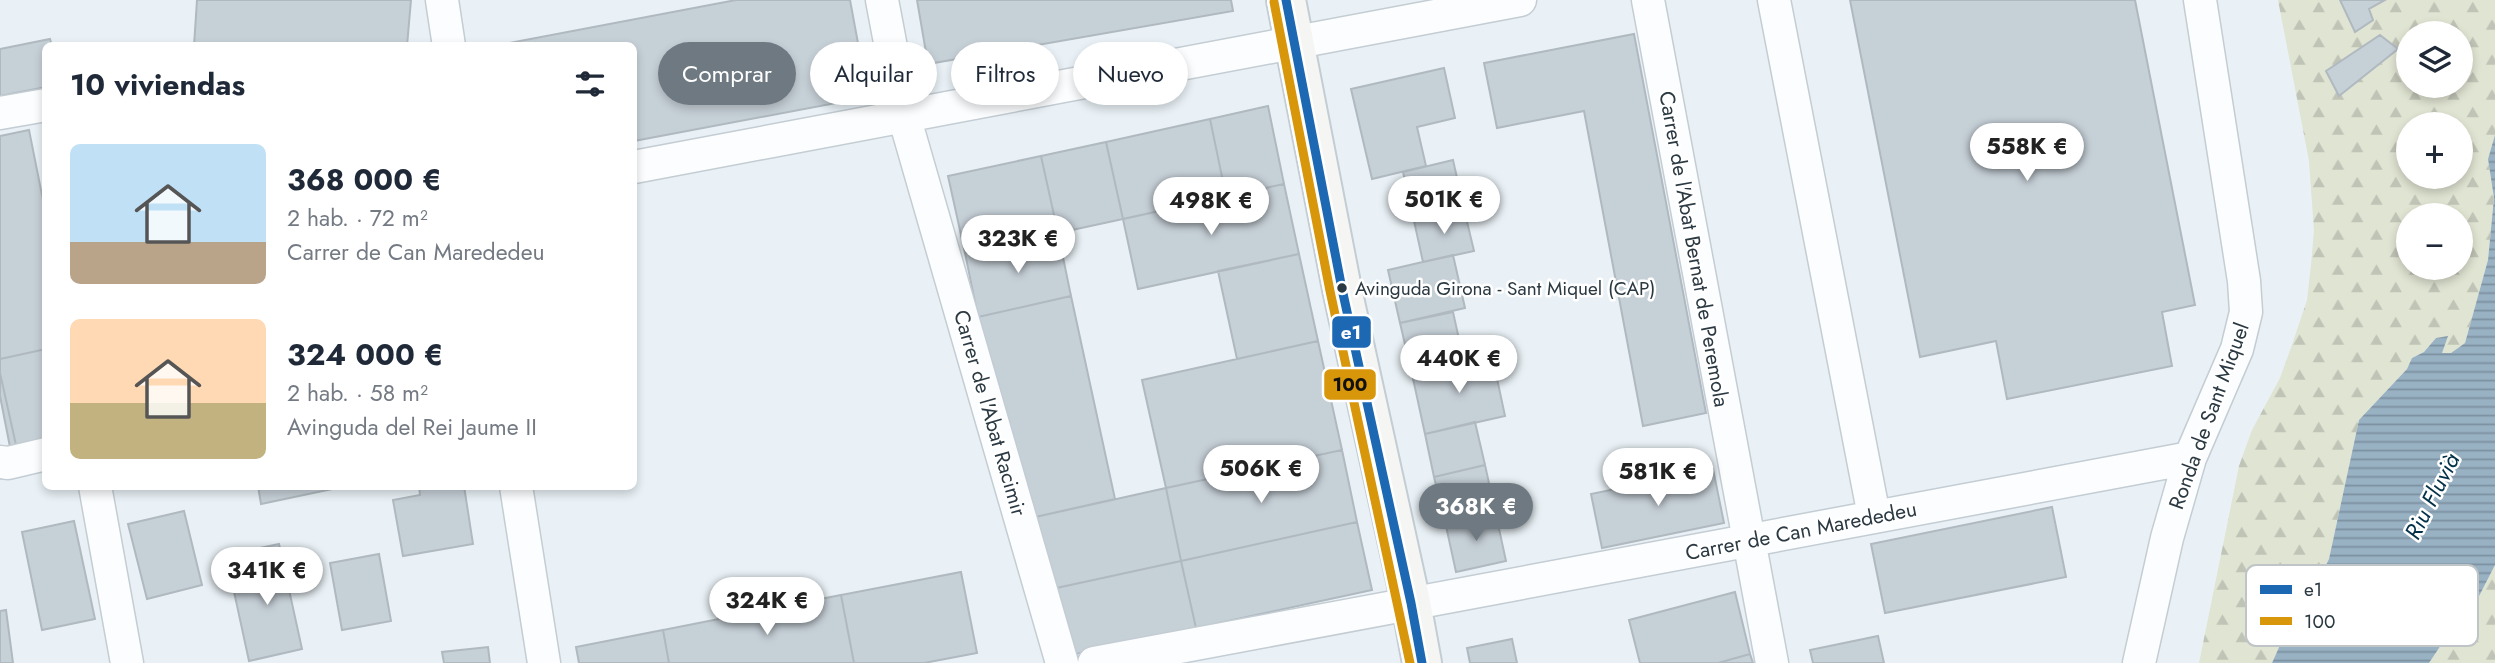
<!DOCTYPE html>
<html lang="es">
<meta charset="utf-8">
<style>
body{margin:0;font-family:Jost,sans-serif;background:#f6f6f7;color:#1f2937;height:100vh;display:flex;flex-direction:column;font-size:26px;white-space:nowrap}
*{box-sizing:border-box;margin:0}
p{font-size:23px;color:#747a83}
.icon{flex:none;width:38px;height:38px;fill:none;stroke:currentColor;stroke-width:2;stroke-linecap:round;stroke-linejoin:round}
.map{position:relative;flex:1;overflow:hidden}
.side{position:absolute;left:42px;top:42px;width:595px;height:448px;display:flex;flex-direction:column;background:#fff;border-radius:10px;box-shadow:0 4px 10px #0003}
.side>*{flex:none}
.guide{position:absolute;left:658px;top:42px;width:665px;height:63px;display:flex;gap:14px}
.fabs{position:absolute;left:2396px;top:21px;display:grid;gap:14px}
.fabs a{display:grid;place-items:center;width:77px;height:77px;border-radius:50%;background:#fff;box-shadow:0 4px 10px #0003;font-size:35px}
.price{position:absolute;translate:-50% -60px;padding:0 16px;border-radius:24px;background:#fff;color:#222;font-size:23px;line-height:46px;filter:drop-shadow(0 2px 4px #0008)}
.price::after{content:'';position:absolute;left:50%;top:42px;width:21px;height:16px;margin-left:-10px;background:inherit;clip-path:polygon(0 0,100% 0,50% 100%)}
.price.selected{background:#6e7981;color:#fff}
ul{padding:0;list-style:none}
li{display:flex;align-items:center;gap:21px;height:175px;padding:0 28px}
li span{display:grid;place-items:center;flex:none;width:196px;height:140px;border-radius:10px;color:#555}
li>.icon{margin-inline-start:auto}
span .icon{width:84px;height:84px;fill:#fffc;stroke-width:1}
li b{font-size:30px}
h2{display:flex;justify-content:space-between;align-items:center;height:84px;padding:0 28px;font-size:30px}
.pill{padding:0 24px;border-radius:32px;background:#fff;box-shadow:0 4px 10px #0003;font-size:24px;line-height:63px}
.pill.selected{background:#6e7981;color:#fff}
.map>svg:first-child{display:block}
</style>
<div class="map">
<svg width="2495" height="663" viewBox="0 0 2495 663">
<defs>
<pattern id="forest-firs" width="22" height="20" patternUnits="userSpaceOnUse" patternTransform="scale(1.75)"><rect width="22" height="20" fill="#e0e4d2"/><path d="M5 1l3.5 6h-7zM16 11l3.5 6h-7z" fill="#c0c4b6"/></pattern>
<pattern id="water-rules" width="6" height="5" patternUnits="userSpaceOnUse" patternTransform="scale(1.75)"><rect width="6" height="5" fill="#98b1c3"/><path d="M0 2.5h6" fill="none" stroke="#7c91a0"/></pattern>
</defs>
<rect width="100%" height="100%" fill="#e9f1f6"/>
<path fill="url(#forest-firs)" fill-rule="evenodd" d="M 2278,0 L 2495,0 L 2495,135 L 2488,159 L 2494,198 L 2488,260 L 2465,343 L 2451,353 L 2441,353 L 2436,338 L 2424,352 L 2412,358 L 2407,369 L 2359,420 L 2329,559 L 2301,615 L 2285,635 L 2272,663 L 2199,663 L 2239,466 L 2252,430 L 2280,378 L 2293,342 L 2307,300 L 2311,265 L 2314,231 L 2309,161 ZM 2408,33 L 2460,33 L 2460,86 L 2408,86 ZM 2408,124 L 2460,124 L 2460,177 L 2408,177 ZM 2408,215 L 2460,215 L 2460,268 L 2408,268 Z
M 2495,565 L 2495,663 L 2429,663 L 2457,621 L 2475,604 Z"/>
<path fill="url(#water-rules)" d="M 2495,135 L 2495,565 L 2475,604 L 2457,621 L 2429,663 L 2272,663 L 2285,634 L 2301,615 L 2329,559 L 2359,420 L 2407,369 L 2412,358 L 2424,352 L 2436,338 L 2448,336 L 2442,353 L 2451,353 L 2465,343 L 2488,260 L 2494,198 L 2488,159 Z"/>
<path fill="#c6d0d7" stroke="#afb9bf" stroke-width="2" d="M 197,0 L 411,0 L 407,46 L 194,46 Z
M 736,0 L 850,0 L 868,97 L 634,141 L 634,46 L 493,46 Z
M 917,0 L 1231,0 L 1233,11 L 928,64 Z
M 1850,0 L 2135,0 L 2195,305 L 2162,312 L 2172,366 L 2007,399 L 1996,341 L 1920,357 Z
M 2340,0 L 2385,0 L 2369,9 L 2373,20 L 2355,32 Z
M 1634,34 L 1706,413 L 1643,426 L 1584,111 L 1497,128 L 1484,63 Z
M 2380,35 L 2398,49 L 2339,96 L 2326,71 Z
M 50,39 L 52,46 L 46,46 L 46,87 L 0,96 L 0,49 Z
M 1444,68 L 1455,118 L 1417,127 L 1426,166 L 1372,179 L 1351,89 Z
M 1268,106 L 1284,184 L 1226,196 L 1210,119 Z
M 1210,119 L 1226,196 L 1123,219 L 1106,142 Z
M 29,130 L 46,215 L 46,440 L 10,447 L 0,396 L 0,136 Z
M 1106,142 L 1123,219 L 1058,233 L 1041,156 Z
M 1041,156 L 1058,233 L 965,253 L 948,176 Z
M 1453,160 L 1464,209 L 1414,221 L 1403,172 Z
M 1284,184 L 1299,254 L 1138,289 L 1123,219 Z
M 1464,209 L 1474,251 L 1423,262 L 1414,221 Z
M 1058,233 L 1071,296 L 978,317 L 965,253 Z
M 1299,254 L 1318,341 L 1237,359 L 1218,271 Z
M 1453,255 L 1465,308 L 1400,323 L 1388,270 Z
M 1071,296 L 1115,499 L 1022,520 L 978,317 Z
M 1453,312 L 1464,362 L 1412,374 L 1400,323 Z
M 1318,341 L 1342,450 L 1166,488 L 1142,380 Z
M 46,349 L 46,438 L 16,445 L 0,373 L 0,359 Z
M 1492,355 L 1505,416 L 1425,434 L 1412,374 Z
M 1475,422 L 1485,465 L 1434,477 L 1425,434 Z
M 1342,450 L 1357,522 L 1181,561 L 1166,488 Z
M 1485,465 L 1496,515 L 1446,526 L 1434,477 Z
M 1713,469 L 1724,523 L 1602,548 L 1591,494 Z
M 258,486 L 342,486 L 342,487 L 261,504 Z
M 419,486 L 464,486 L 473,544 L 403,556 L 393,500 L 420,495 Z
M 1166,488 L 1181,561 L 1038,592 L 1022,520 Z
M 2052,507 L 2066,577 L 1885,613 L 1871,544 Z
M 184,511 L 202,585 L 147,599 L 128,524 Z
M 1496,515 L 1506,561 L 1456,572 L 1446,526 Z
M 74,521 L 95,619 L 42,630 L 22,532 Z
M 1357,522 L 1372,590 L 1196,628 L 1181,561 Z
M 279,544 L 302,649 L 249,661 L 233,587 L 253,582 L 246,551 Z
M 379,554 L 391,621 L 342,630 L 330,563 Z
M 1181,561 L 1196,628 L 1052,659 L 1038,592 Z
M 961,572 L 977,653 L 924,663 L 854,663 L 841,595 Z
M 1735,592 L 1750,654 L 1718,663 L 1640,663 L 1629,620 Z
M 841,595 L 854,663 L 669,663 L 663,630 Z
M 6,610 L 13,663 L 0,663 L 0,611 Z
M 663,630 L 669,663 L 579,663 L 576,647 Z
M 1878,636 L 1884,663 L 1813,663 L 1810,650 Z
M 1512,639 L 1517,663 L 1470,663 L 1467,648 Z
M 488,647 L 490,663 L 444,663 L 442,652 Z
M 1750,654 L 1753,663 L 1718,663 Z"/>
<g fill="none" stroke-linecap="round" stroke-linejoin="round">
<g stroke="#c3cdd3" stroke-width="35">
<path id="street" d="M 442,0 L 449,46
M 882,0 L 904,116 L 1062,663
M 1648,0 L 1772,663
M 1774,0 L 1874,516
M 0,113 L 46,105
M 634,167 L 1520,0
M 0,462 L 8,463 L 46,454
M 95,486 L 127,663
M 516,486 L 544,663
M 1094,663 L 2190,458
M 2139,663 L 2167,538 L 2190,458 L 2237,349 L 2246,312 L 2244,281 L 2200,0"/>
</g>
<g stroke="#c3cdd3" stroke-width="42">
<path id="secondary" d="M 1286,0 L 1342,289 L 1411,603 L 1422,663"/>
</g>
<use href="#street" stroke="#fcfdfe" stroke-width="32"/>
<use href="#secondary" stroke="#f5f6f3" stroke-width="38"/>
<g stroke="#fff" stroke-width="14">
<path id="bus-1" d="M 1286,0 L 1342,289 L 1411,603 L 1422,663"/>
</g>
<g stroke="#fff" stroke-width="14">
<path id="bus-2" d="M 1274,2 L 1330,291 L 1410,663"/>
</g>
<use href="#bus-1" stroke="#1d68b3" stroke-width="9"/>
<use href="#bus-2" stroke="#d8960a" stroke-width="9"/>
</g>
<circle fill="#2b3942" stroke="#fff" stroke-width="2.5" cx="1342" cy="288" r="6"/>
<g text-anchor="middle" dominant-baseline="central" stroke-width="5" stroke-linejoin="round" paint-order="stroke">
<g font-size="19" fill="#2b3942" stroke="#fff" text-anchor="start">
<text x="1355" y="288">Avinguda Girona - Sant Miquel (CAP)</text>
</g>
<g font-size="21" fill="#2b3942" stroke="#fff">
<text transform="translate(1694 249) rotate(80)">Carrer de l'Abat Bernat de Peremola</text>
<text transform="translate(990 413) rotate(74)">Carrer de l'Abat Racimir</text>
<text transform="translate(2209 416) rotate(-70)">Ronda de Sant Miquel</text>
<text transform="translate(1801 531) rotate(-11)">Carrer de Can Marededeu</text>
</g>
<g font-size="23" font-style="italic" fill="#023048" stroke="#fff">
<text transform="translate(2432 496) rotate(-63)">Riu Fluvià</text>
</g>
</g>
<rect x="2246" y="565" width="232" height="81" rx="10" fill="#fff" stroke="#bfc4c6" stroke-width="2"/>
<rect x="2260" y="585" width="32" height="9" fill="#1d68b3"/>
<rect x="2260" y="617" width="32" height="8" fill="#d8960a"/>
<g font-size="19" fill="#2b3942">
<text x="2304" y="596">e1</text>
<text x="2304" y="628">100</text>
</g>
<g stroke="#fff" stroke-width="2.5">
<rect x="1331" y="315" width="41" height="34" rx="7" fill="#1d68b3"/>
<rect x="1323" y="368" width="54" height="33" rx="7" fill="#d8960a"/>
</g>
<g font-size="19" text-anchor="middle" font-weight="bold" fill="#fff">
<text x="1351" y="339">e1</text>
</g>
<g font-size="19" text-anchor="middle" font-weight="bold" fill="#111">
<text x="1350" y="391">100</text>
</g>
</svg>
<div class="fabs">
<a><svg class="icon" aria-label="layers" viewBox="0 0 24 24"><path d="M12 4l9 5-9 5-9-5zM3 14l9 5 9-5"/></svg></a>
<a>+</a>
<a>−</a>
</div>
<b class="price" style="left:2027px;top:183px">558K €</b>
<b class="price" style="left:1444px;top:236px">501K €</b>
<b class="price" style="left:1211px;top:237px">498K €</b>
<b class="price" style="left:1018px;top:275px">323K €</b>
<b class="price" style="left:1459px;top:395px">440K €</b>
<b class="price" style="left:1261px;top:505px">506K €</b>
<b class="price" style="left:1658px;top:508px">581K €</b>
<b class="price selected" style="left:1476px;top:543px">368K €</b>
<b class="price" style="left:267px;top:607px">341K €</b>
<b class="price" style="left:767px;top:637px">324K €</b>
<div class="guide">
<a class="pill selected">Comprar</a>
<a class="pill">Alquilar</a>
<a class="pill">Filtros</a>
<a class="pill">Nuevo</a>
</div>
<section class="side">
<h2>10 viviendas<svg class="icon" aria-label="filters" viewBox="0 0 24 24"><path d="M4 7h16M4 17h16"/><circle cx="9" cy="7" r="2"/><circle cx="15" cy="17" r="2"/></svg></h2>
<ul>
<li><span style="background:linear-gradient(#bfe0f5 70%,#b9a48a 0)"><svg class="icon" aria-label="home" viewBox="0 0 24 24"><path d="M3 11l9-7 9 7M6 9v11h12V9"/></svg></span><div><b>368 000 €</b><p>2 hab. · 72 m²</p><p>Carrer de Can Marededeu</p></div></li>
<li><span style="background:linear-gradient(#ffd9b3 60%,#c2b280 0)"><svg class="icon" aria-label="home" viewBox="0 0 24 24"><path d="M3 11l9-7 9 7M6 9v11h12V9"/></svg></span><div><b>324 000 €</b><p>2 hab. · 58 m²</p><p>Avinguda del Rei Jaume II</p></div></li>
</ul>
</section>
</div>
